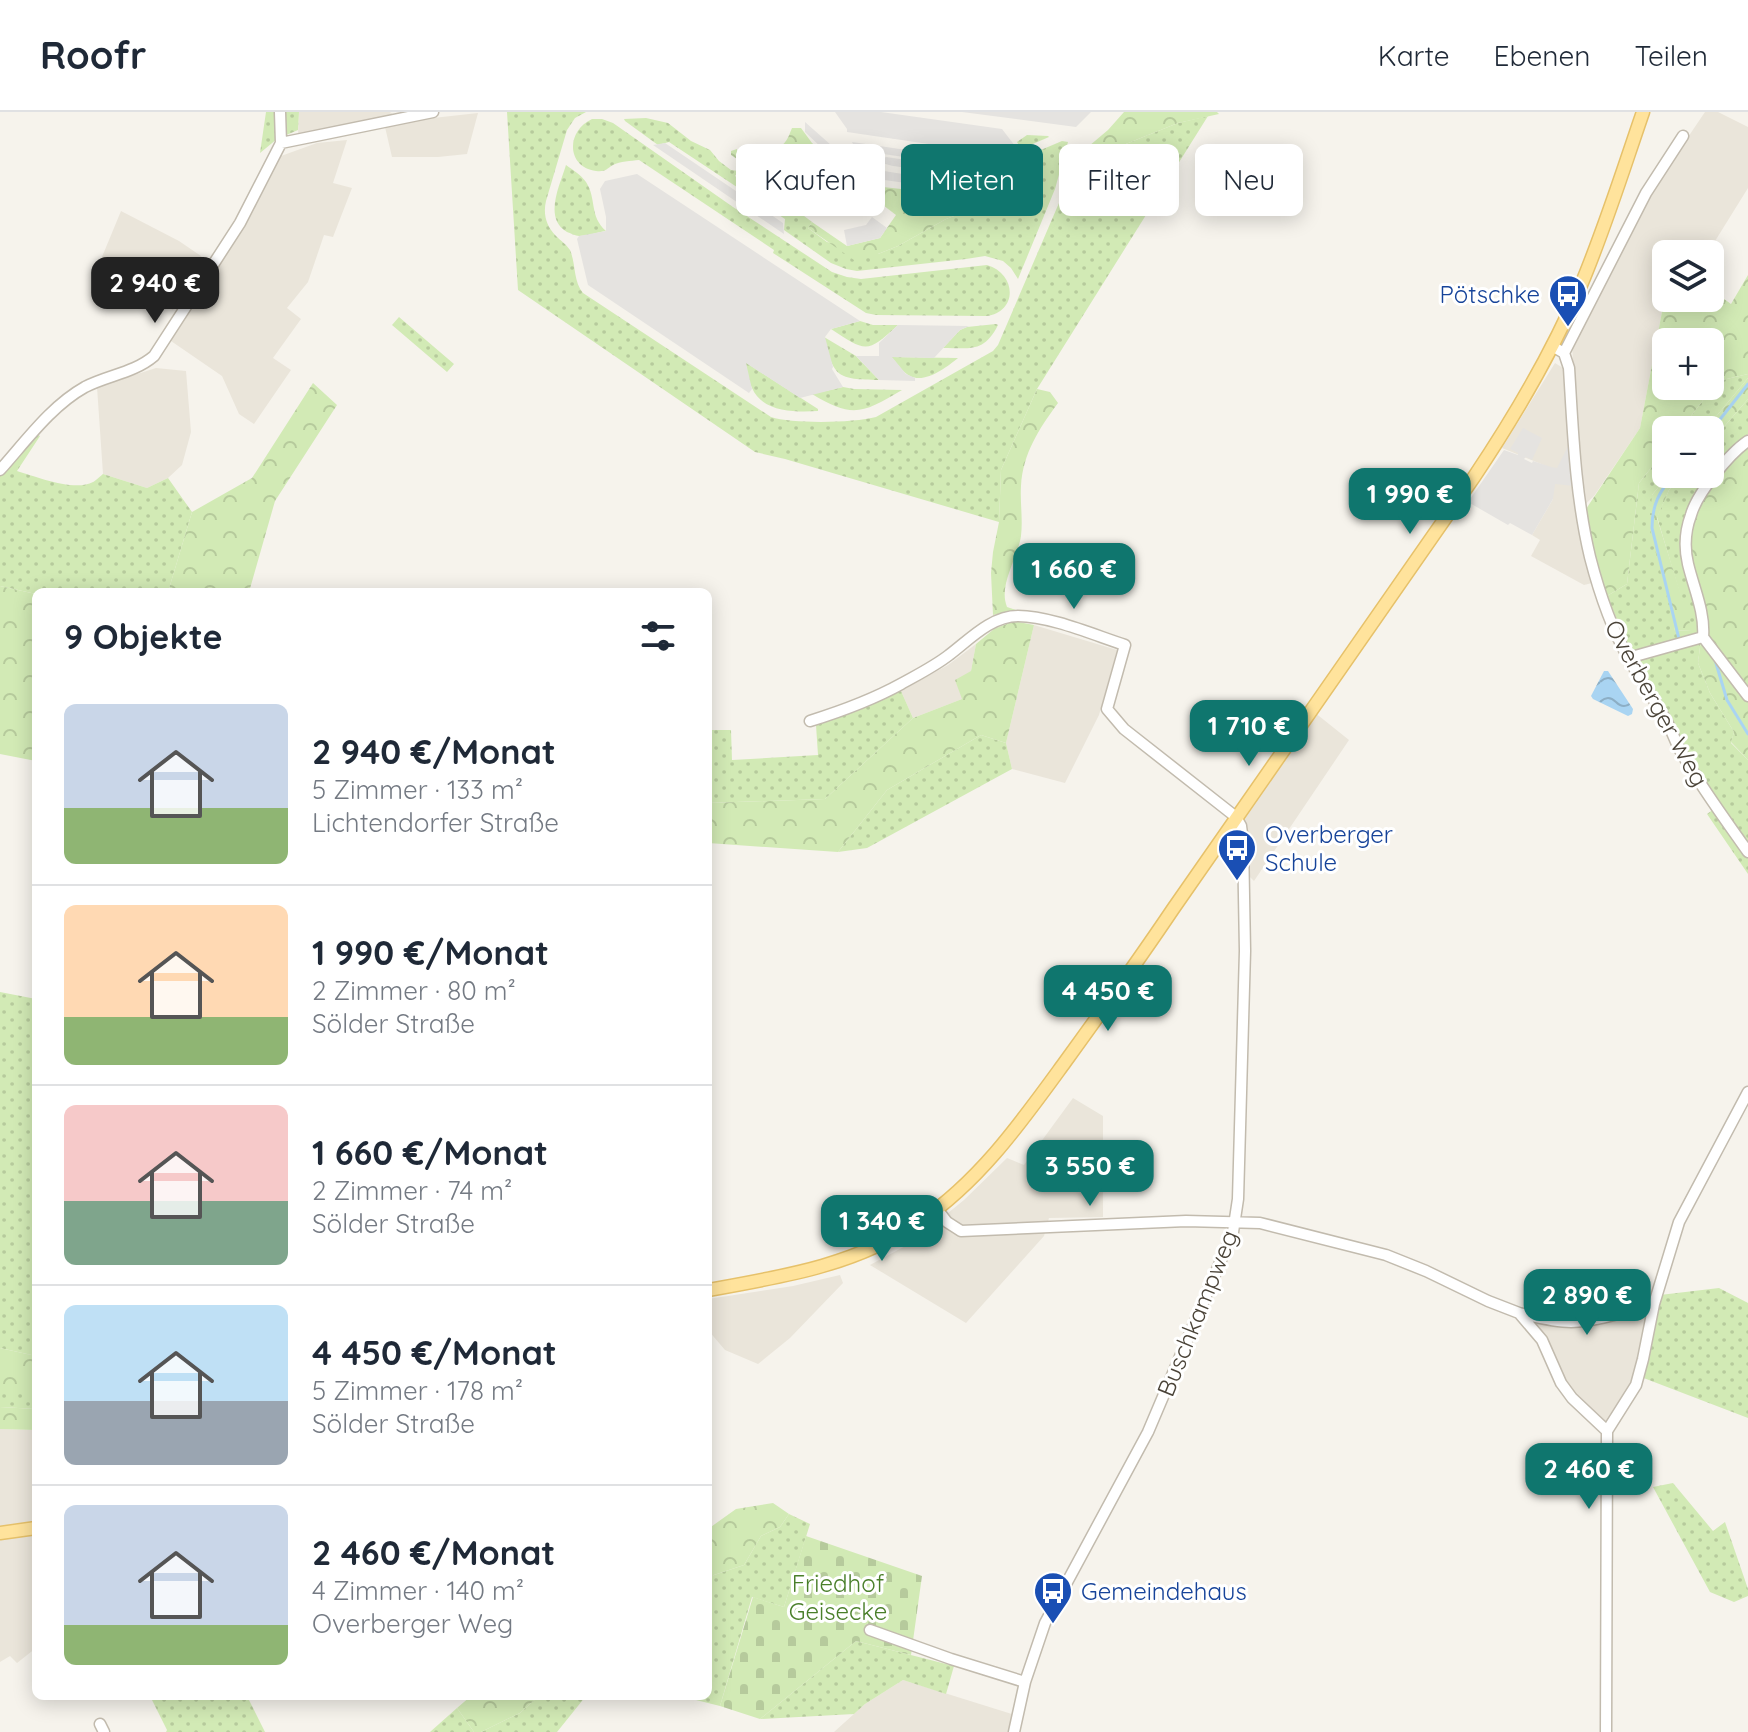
<!DOCTYPE html>
<html lang="de">
<meta charset="utf-8">
<style>
body{margin:0;font-family:Quicksand,sans-serif;background:#f6f6f7;color:#1f2937;height:100vh;display:flex;flex-direction:column;font-size:30px;white-space:nowrap}
*{box-sizing:border-box;margin:0}
p{font-size:26px;color:#747a83}
.icon{flex:none;width:44px;height:44px;fill:none;stroke:currentColor;stroke-width:2;stroke-linecap:round;stroke-linejoin:round}
.map{position:relative;flex:1;overflow:hidden}
.drawer{position:absolute;left:32px;top:476px;width:680px;height:1112px;display:flex;flex-direction:column;background:#fff;border-radius:12px;box-shadow:0 4px 20px #0003}
.drawer>*{flex:none}
.hud{position:absolute;left:736px;top:32px;width:760px;height:72px;display:flex;gap:16px}
.fabs{position:absolute;left:1652px;top:128px;display:grid;gap:16px}
.fabs a{display:grid;place-items:center;width:72px;height:72px;border-radius:12px;background:#fff;box-shadow:0 4px 20px #0003;font-size:40px}
.price{position:absolute;translate:-50% -68px;padding:0 18px;border-radius:16px;background:#0f766e;color:#fff;font-size:26px;line-height:52px;filter:drop-shadow(0 2px 4px #0008)}
.price::after{content:'';position:absolute;left:50%;top:48px;width:24px;height:18px;margin-left:-12px;background:inherit;clip-path:polygon(0 0,100% 0,50% 100%)}
.price.current{background:#222;color:#fff}
ul{padding:0;list-style:none}
li{display:flex;align-items:center;gap:24px;height:200px;padding:0 32px}
li+li{border-top:2px solid #e0e1e3}
li span{display:grid;place-items:center;flex:none;width:224px;height:160px;border-radius:12px;color:#555}
li>.icon{margin-inline-start:auto}
span .icon{width:96px;height:96px;fill:#fffc;stroke-width:1}
li b{font-size:34px}
h2{display:flex;justify-content:space-between;align-items:center;height:96px;padding:0 32px;font-size:34px}
.tag{padding:0 28px;border-radius:12px;background:#fff;box-shadow:0 4px 20px #0003;font-size:28px;line-height:72px}
.tag.current{background:#0f766e;color:#fff}
header{display:flex;align-items:center;gap:48px;box-sizing:border-box;height:112px;padding:0 40px;background:#fff;border-bottom:2px solid #e0e1e3}
header strong{font-size:38px}
nav{display:flex;gap:44px;margin-inline-start:auto;font-size:28px}
.map>svg:first-child{display:block}
</style>
<header>
<strong>Roofr</strong>
<nav><a>Karte</a><a>Ebenen</a><a>Teilen</a></nav>
</header>
<div class="map">
<svg width="1748" height="1620" viewBox="0 0 1748 1620">
<defs>
<pattern id="grass-dots" width="8" height="8" patternUnits="userSpaceOnUse" patternTransform="scale(2)"><rect width="8" height="8" fill="#d2eab5"/><path d="M2 2h.1M6 6h.1" fill="none" stroke="#b6ca9c" stroke-width="1.8" stroke-linecap="round"/></pattern>
<pattern id="forest-crowns" width="20" height="18" patternUnits="userSpaceOnUse" patternTransform="scale(2)"><rect width="20" height="18" fill="#d2eab5"/><path d="M2 6a3 3 0 1 1 6 0M12 15a3 3 0 1 1 6 0" fill="none" stroke="#b6ca9c"/></pattern>
<pattern id="cemetery-stones" width="16" height="16" patternUnits="userSpaceOnUse" patternTransform="scale(2)"><rect width="16" height="16" fill="#d2eab5"/><path d="M2 7V4a2 2 0 0 1 4 0v3zM10 15v-3a2 2 0 0 1 4 0v3z" fill="#b6ca9c"/></pattern>
<pattern id="water-waves" width="16" height="10" patternUnits="userSpaceOnUse" patternTransform="scale(2)"><rect width="16" height="10" fill="#a9d4f2"/><path d="M0 5q4-4 8 0t8 0" fill="none" stroke="#8caec5"/></pattern>
</defs>
<rect width="100%" height="100%" fill="#f6f3ec"/>
<path fill="#eae5da" d="M 299,0 L 390,0 L 394,3 L 298,22 Z
M 1705,0 L 1718,0 L 1748,15 L 1748,76 L 1707,142 L 1666,142 L 1667,186 L 1664,189 L 1640,316 L 1594,384 L 1577,400 L 1592,471 L 1584,473 L 1531,444 L 1540,428 L 1532,423 L 1553,387 L 1551,356 L 1502,336 L 1555,251 L 1563,256 L 1573,251 L 1572,233 L 1637,107 L 1665,59 Z
M 478,1 L 467,42 L 438,45 L 392,45 L 385,15 L 424,7 Z
M 347,28 L 333,71 L 352,76 L 333,125 L 324,123 L 308,170 L 287,196 L 301,207 L 273,246 L 291,258 L 254,312 L 239,302 L 222,264 L 171,229 L 236,126 L 281,44 L 317,31 Z
M 121,99 L 179,129 L 201,144 L 205,150 L 173,198 L 97,157 Z
M 156,256 L 186,259 L 191,320 L 182,353 L 168,366 L 147,376 L 103,362 L 97,275 Z
M 1034,513 L 1117,538 L 1099,603 L 1065,671 L 1012,657 L 1006,631 Z
M 976,532 L 971,559 L 962,587 L 913,606 L 901,579 L 948,553 Z
M 1314,600 L 1349,628 L 1254,769 L 1247,762 L 1241,708 Z
M 1073,986 L 1103,1004 L 1103,1105 L 1049,1106 L 1044,1124 L 966,1211 L 870,1153 L 911,1131 L 964,1088 L 1007,1046 L 1024,1053 Z
M 840,1163 L 843,1171 L 790,1226 L 758,1252 L 725,1238 L 708,1218 L 708,1187 L 793,1174 Z
M 1651,1195 L 1634,1272 L 1605,1313 L 1574,1285 L 1534,1211 L 1536,1208 L 1545,1210 Z
M 0,1317 L 36,1318 L 36,1536 L 17,1551 L 10,1544 L 0,1550 Z
M 903,1568 L 1015,1603 L 1010,1620 L 834,1620 L 865,1592 Z"/>
<path fill="url(#grass-dots)" d="M 266,0 L 299,0 L 298,18 L 277,27 L 260,41 Z
M 507,0 L 586,0 L 575,6 L 567,18 L 546,89 C 543,102 546,114 556,124 C 561,129 566,132 570,138 C 576,152 573,169 583,181 L 771,305 C 792,312 854,311 876,305 L 993,239 L 998,233 L 1062,84 L 1075,43 L 1085,33 L 1089,34 L 1101,42 L 1178,11 L 1208,4 L 1037,277 L 1001,358 L 999,410 L 785,347 L 755,340 L 518,178 Z
M 646,6 L 668,11 L 691,29 L 710,38 L 719,49 L 731,58 L 739,59 L 735,64 L 790,103 L 795,97 L 812,110 L 808,116 L 827,130 L 878,142 L 898,134 L 946,107 L 1022,79 L 1020,63 L 1029,43 L 1062,29 L 1068,30 L 1055,77 L 1018,167 L 1011,156 L 1003,149 L 985,144 L 966,147 L 857,159 L 846,157 L 831,151 L 784,118 L 785,107 L 669,30 L 658,33 L 625,9 L 624,7 Z
M 592,7 L 602,7 L 613,11 L 733,95 L 832,160 L 847,165 L 861,167 L 987,153 C 1017,162 1018,200 986,204 L 876,203 L 866,201 L 773,141 L 774,138 L 639,48 C 631,49 620,49 613,53 C 606,57 606,60 596,59 C 566,55 566,19 592,7 Z
M 1027,23 L 1048,24 L 1049,25 L 1021,37 L 1017,30 Z
M 566,53 C 573,58 581,63 586,70 C 597,87 589,104 606,119 C 598,120 588,124 579,124 C 576,124 570,121 567,120 C 543,106 560,73 566,53 Z
M 399,205 L 454,252 L 447,260 L 392,213 Z
M 860,209 L 873,213 L 898,213 C 867,242 866,240 831,217 Z
M 996,212 L 998,213 C 984,241 970,236 943,236 L 960,218 L 967,215 Z
M 824,225 L 856,244 L 879,268 C 837,267 834,266 824,225 Z
M 891,245 L 957,246 L 958,246 C 947,255 925,272 910,264 C 903,261 897,251 891,245 Z
M 745,250 L 818,297 L 818,299 C 796,300 763,301 752,276 C 748,268 747,258 745,250 Z
M 1748,262 L 1748,266 L 1705,318 L 1680,318 L 1718,269 Z
M 843,275 L 854,277 L 902,278 C 863,301 853,307 812,282 Z
M 1748,287 L 1748,322 L 1735,335 L 1701,524 L 1631,541 L 1607,484 L 1627,472 L 1639,371 L 1666,337 L 1666,362 L 1669,362 L 1652,383 L 1675,519 L 1691,518 L 1657,405 L 1669,378 L 1683,362 L 1710,362 L 1710,331 Z
M 37,322 L 40,324 L 17,359 C 37,365 75,380 93,370 C 94,370 103,362 103,362 L 147,376 L 168,366 L 192,400 L 168,480 L 36,480 L 36,482 L 0,474 L 0,364 Z
M 1701,527 L 1698,551 L 1710,581 L 1734,620 L 1731,631 L 1748,648 L 1748,738 L 1706,677 L 1631,548 Z
M 901,579 L 913,606 L 825,687 L 708,691 L 708,642 L 710,641 L 709,618 L 731,618 L 732,648 L 818,643 L 816,613 Z
M 981,623 L 1006,631 L 1012,657 L 867,736 L 838,740 L 887,678 Z
M 1714,697 L 1748,744 L 1748,762 L 1707,702 Z
M 0,880 L 36,887 L 36,1244 L 0,1236 Z
M 1719,1176 L 1748,1191 L 1748,1306 L 1641,1265 L 1660,1183 Z
M 0,1279 L 36,1279 L 36,1297 L 0,1295 Z
M 1673,1371 L 1713,1419 L 1725,1410 L 1748,1477 L 1748,1484 L 1734,1490 L 1710,1480 L 1653,1375 Z
M 789,1402 L 810,1412 L 784,1495 L 752,1485 L 720,1594 L 680,1584 L 708,1584 L 708,1465 L 744,1453 L 761,1424 L 780,1415 Z
M 856,1529 L 954,1554 L 946,1582 L 903,1568 L 865,1592 L 854,1602 L 760,1607 Z
M 150,1584 L 247,1584 L 265,1620 L 166,1620 L 167,1618 Z
M 539,1584 L 586,1584 L 557,1620 L 481,1620 L 520,1601 Z
M 457,1596 L 474,1620 L 430,1620 Z"/>
<path fill="url(#forest-crowns)" fill-rule="evenodd" d="M 1124,0 L 1217,0 L 1219,2 L 1178,11 L 1101,42 L 1089,34 L 1108,18 Z
M 792,16 L 801,16 L 812,31 L 846,58 L 833,77 L 828,74 L 819,87 L 780,57 L 770,69 L 731,43 L 731,39 L 737,37 L 737,39 L 775,37 C 786,33 788,26 792,16 Z
M 1020,63 L 1023,79 L 946,107 L 898,134 L 878,142 L 854,148 L 808,116 L 812,110 L 847,134 L 880,126 L 896,103 L 875,87 L 883,75 L 973,85 L 984,74 Z
M 1748,163 L 1748,262 L 1718,269 L 1680,318 L 1666,318 L 1666,337 L 1639,371 L 1627,472 L 1607,484 L 1596,447 L 1586,397 L 1640,316 L 1664,189 L 1667,186 L 1710,186 L 1710,177 L 1731,192 ZM 1666,230 L 1710,230 L 1710,274 L 1666,274 Z
M 1748,266 L 1748,287 L 1710,331 L 1710,318 L 1705,318 Z
M 313,271 L 337,293 L 275,389 L 249,480 L 168,480 L 192,400 L 252,366 Z
M 1037,277 L 1050,280 L 1058,291 C 1039,317 1023,341 1021,374 C 1020,391 1023,407 1021,424 C 1018,446 998,473 1007,495 L 1016,498 L 993,503 L 991,461 L 993,440 L 999,410 L 1001,358 Z
M 1748,333 L 1748,582 L 1704,525 L 1688,449 L 1693,399 L 1715,367 Z
M 1669,362 L 1683,362 L 1669,378 L 1657,406 L 1692,518 L 1675,519 L 1649,413 L 1652,383 Z
M 0,474 L 36,482 L 36,649 L 0,642 Z
M 1014,509 L 1034,513 L 1006,631 L 981,623 L 887,678 L 838,740 L 708,731 L 708,691 L 825,687 L 913,606 L 962,587 L 955,568 L 971,559 L 976,532 L 994,517 Z
M 1701,527 L 1748,586 L 1748,648 L 1731,630 L 1734,620 L 1710,581 L 1698,551 Z
M 0,1236 L 36,1244 L 36,1279 L 0,1279 Z
M 0,1295 L 36,1297 L 36,1318 L 0,1317 Z
M 773,1391 L 789,1402 L 780,1415 L 761,1424 L 744,1453 L 708,1465 L 708,1417 L 736,1397 Z
M 471,1584 L 539,1584 L 520,1601 L 481,1620 L 474,1620 L 457,1596 Z"/>
<path fill="url(#cemetery-stones)" d="M 806,1424 L 922,1464 L 911,1543 L 856,1529 L 760,1607 L 720,1594 L 753,1485 L 784,1495 Z"/>
<path fill="#e5e3e0" d="M 835,0 L 881,0 L 1002,17 L 1019,39 L 1017,45 L 847,20 L 847,17 Z
M 962,0 L 1091,0 L 1076,15 Z
M 805,10 L 840,41 L 852,48 L 847,54 L 824,38 L 805,20 Z
M 852,30 L 1002,52 L 992,58 L 856,38 Z
M 665,31 L 783,111 L 784,122 L 653,33 Z
M 886,45 L 984,59 L 982,66 L 893,54 L 878,50 Z
M 878,58 L 977,74 L 972,80 L 884,68 Z
M 637,62 L 860,209 L 831,217 L 825,225 L 833,255 L 832,257 L 843,275 L 800,286 L 746,251 L 752,277 L 749,281 L 588,173 L 577,127 L 579,124 L 606,119 L 606,105 L 600,77 L 605,69 Z
M 780,62 L 823,92 L 814,104 L 771,74 Z
M 872,105 L 887,116 L 880,126 L 847,134 L 844,118 L 866,113 Z
M 898,213 L 899,213 L 969,214 L 960,218 L 934,246 L 892,245 L 906,262 L 915,266 L 915,269 L 879,268 L 856,244 L 879,244 L 879,231 Z
M 1523,316 L 1542,326 L 1532,348 L 1526,345 L 1524,347 L 1532,351 L 1533,349 L 1551,355 L 1557,356 L 1571,328 L 1574,374 L 1555,372 L 1553,387 L 1532,423 L 1510,411 L 1508,413 L 1468,390 L 1504,338 L 1518,343 L 1518,341 L 1510,337 Z"/>
<path fill="url(#water-waves)" d="M 1604,559 L 1608,559 L 1633,597 L 1632,602 L 1628,604 L 1593,587 L 1591,584 Z"/>
<g fill="none" stroke-linecap="round" stroke-linejoin="round">
<path stroke="#a9d4f2" stroke-width="3" d="M 1710,320 L 1748,272
M 1674,362 C 1659,380 1652,393 1652,416 L 1679,527
M 1715,548 L 1727,588 L 1748,622"/>
<g stroke="#c2bbae" stroke-width="13">
<path id="minor" d="M 281,31 L 433,0
M 1552,234 L 1564,241 L 1569,256 C 1573,320 1575,382 1590,445 C 1599,480 1611,516 1629,547 C 1641,569 1655,589 1667,610 C 1672,619 1675,629 1680,638 C 1700,674 1725,707 1748,740
M 1564,241 L 1646,81 L 1683,24
M 0,358 C 26,329 51,294 85,275 C 108,263 134,261 154,244 L 240,111 L 281,31 L 280,0
M 1703,525 L 1748,584
M 1628,546 L 1703,525 C 1705,500 1694,477 1688,452 C 1684,435 1685,419 1691,403 C 1697,381 1730,341 1748,329
M 810,609 C 842,599 872,588 901,572 C 917,563 935,554 949,543 C 969,528 991,504 1018,504 C 1050,504 1094,523 1125,533 L 1107,597 L 1124,617 L 1236,705 L 1241,714 L 1243,729 L 1245,839 L 1238,1087 L 1233,1120 L 1148,1320 L 1045,1511 L 1025,1570 L 1014,1620
M 937,1097 L 947,1110 L 961,1119 L 1186,1109 L 1260,1111 L 1386,1143 L 1426,1159 L 1488,1189 L 1519,1201 L 1542,1228 L 1561,1271 L 1572,1286 L 1607,1319
M 1519,1201 C 1536,1205 1553,1210 1571,1210 C 1599,1209 1627,1199 1654,1192
M 870,1518 L 951,1547 L 1025,1570
M 100,1612 L 104,1620
M 1606,1620 L 1607,1319 L 1636,1273 L 1643,1247 L 1654,1192 L 1679,1110 L 1748,980"/>
</g>
<g stroke="#e6c16a" stroke-width="15">
<path id="major" d="M 708,1178 C 781,1165 857,1153 919,1110 C 980,1069 1022,1009 1065,950 C 1102,899 1138,849 1173,797 C 1273,653 1373,509 1474,365 C 1515,304 1552,241 1581,173 C 1605,116 1623,58 1643,0
M 0,1421 L 36,1416"/>
</g>
<use href="#minor" stroke="#fff" stroke-width="10"/>
<use href="#major" stroke="#ffe39c" stroke-width="12"/>
</g>
<defs>
<g id="bus-pin" transform="scale(2)"><path d="M0 17L-7.5 6A9.5 9.5 0 1 1 7.5 6Z" fill="#1a4fb4" stroke="#fff"/><path d="M-5-6H5V4H4V6H2V4H-2V6H-4V4H-5ZM-3.5-4V0h7V-4ZM-3.5 1.2v1.5H-2V1.2ZM2 1.2v1.5H3.5V1.2Z" fill="#fff"/></g>
</defs>
<g fill-rule="evenodd">
<use href="#bus-pin" x="1568" y="182"/>
<use href="#bus-pin" x="1237" y="736"/>
<use href="#bus-pin" x="1053" y="1479"/>
</g>
<g text-anchor="middle" dominant-baseline="central" stroke-width="6" stroke-linejoin="round" paint-order="stroke">
<g font-size="24" fill="#164399" stroke="#fff" text-anchor="start">
<text x="1540" y="182" text-anchor="end">Pötschke</text>
<text x="1265" y="722">Overberger<tspan x="1265" dy="28">Schule</tspan></text>
<text x="1081" y="1479">Gemeindehaus</text>
</g>
<g font-size="24" fill="#4b4439" stroke="#fff">
<text transform="translate(1657 591) rotate(61)">Overberger Weg</text>
<text transform="translate(1197 1201) rotate(-68)">Buschkampweg</text>
</g>
<g font-size="24" fill="#4a7f2a" stroke="#fff">
<text x="838" y="1471">Friedhof<tspan x="838" dy="28">Geisecke</tspan></text>
</g>
</g>
</svg>
<div class="fabs">
<a><svg class="icon" aria-label="layers" viewBox="0 0 24 24"><path d="M12 4l9 5-9 5-9-5zM3 14l9 5 9-5"/></svg></a>
<a>+</a>
<a>−</a>
</div>
<b class="price current" style="left:155px;top:213px">2 940 €</b>
<b class="price" style="left:1410px;top:424px">1 990 €</b>
<b class="price" style="left:1074px;top:499px">1 660 €</b>
<b class="price" style="left:1249px;top:656px">1 710 €</b>
<b class="price" style="left:1108px;top:921px">4 450 €</b>
<b class="price" style="left:1090px;top:1096px">3 550 €</b>
<b class="price" style="left:882px;top:1151px">1 340 €</b>
<b class="price" style="left:1587px;top:1225px">2 890 €</b>
<b class="price" style="left:1589px;top:1399px">2 460 €</b>
<div class="hud">
<a class="tag">Kaufen</a>
<a class="tag current">Mieten</a>
<a class="tag">Filter</a>
<a class="tag">Neu</a>
</div>
<section class="drawer">
<h2>9 Objekte<svg class="icon" aria-label="filters" viewBox="0 0 24 24"><path d="M4 7h16M4 17h16"/><circle cx="9" cy="7" r="2"/><circle cx="15" cy="17" r="2"/></svg></h2>
<ul>
<li><span style="background:linear-gradient(#c9d6e8 65%,#8fb573 0)"><svg class="icon" aria-label="home" viewBox="0 0 24 24"><path d="M3 11l9-7 9 7M6 9v11h12V9"/></svg></span><div><b>2 940 €/Monat</b><p>5 Zimmer · 133 m²</p><p>Lichtendorfer Straße</p></div></li>
<li><span style="background:linear-gradient(#ffd9b3 70%,#8fb573 0)"><svg class="icon" aria-label="home" viewBox="0 0 24 24"><path d="M3 11l9-7 9 7M6 9v11h12V9"/></svg></span><div><b>1 990 €/Monat</b><p>2 Zimmer · 80 m²</p><p>Sölder Straße</p></div></li>
<li><span style="background:linear-gradient(#f6c9c9 60%,#7fa58c 0)"><svg class="icon" aria-label="home" viewBox="0 0 24 24"><path d="M3 11l9-7 9 7M6 9v11h12V9"/></svg></span><div><b>1 660 €/Monat</b><p>2 Zimmer · 74 m²</p><p>Sölder Straße</p></div></li>
<li><span style="background:linear-gradient(#bfe0f5 60%,#9aa5b1 0)"><svg class="icon" aria-label="home" viewBox="0 0 24 24"><path d="M3 11l9-7 9 7M6 9v11h12V9"/></svg></span><div><b>4 450 €/Monat</b><p>5 Zimmer · 178 m²</p><p>Sölder Straße</p></div></li>
<li><span style="background:linear-gradient(#c9d6e8 75%,#8fb573 0)"><svg class="icon" aria-label="home" viewBox="0 0 24 24"><path d="M3 11l9-7 9 7M6 9v11h12V9"/></svg></span><div><b>2 460 €/Monat</b><p>4 Zimmer · 140 m²</p><p>Overberger Weg</p></div></li>
</ul>
</section>
</div>
